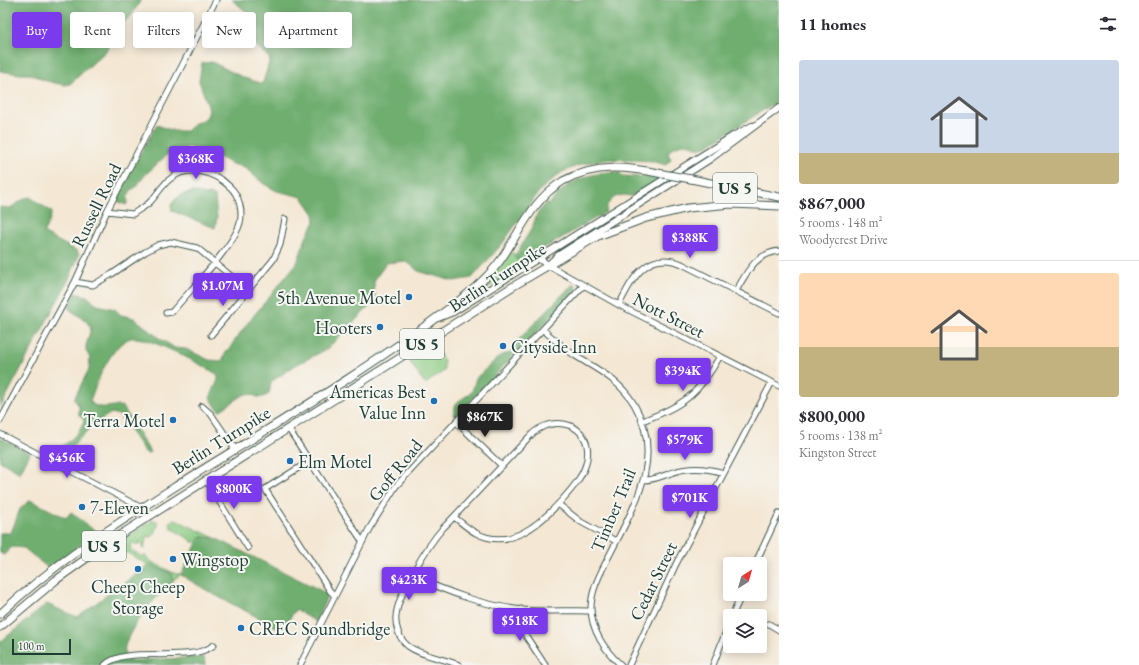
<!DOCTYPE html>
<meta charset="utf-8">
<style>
body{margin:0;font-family:"EB Garamond",serif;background:#f7f7f7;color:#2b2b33;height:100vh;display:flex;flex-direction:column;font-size:15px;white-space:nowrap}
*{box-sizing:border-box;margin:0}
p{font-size:13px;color:#7c7c81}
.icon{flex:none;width:22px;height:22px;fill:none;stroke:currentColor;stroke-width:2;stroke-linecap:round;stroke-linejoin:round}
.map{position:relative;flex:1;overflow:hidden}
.sheet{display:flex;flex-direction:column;background:#fff;width:360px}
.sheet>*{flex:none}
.hud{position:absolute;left:12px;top:12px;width:380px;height:36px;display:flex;gap:8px}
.needle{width:26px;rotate:37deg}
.buttons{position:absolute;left:723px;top:557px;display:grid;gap:8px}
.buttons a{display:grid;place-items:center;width:44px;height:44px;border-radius:4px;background:#fff;box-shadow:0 2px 10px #0003;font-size:20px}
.scale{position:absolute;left:12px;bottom:10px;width:59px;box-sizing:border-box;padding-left:4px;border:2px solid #1f3d34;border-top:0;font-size:11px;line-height:14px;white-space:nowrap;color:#1f3d34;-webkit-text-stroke:3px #f6f6f2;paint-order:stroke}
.price{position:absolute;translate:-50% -34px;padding:0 9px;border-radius:4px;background:#7c3aed;color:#fff;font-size:13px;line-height:26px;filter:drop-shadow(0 1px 2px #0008)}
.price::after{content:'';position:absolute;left:50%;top:24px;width:12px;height:9px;margin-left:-6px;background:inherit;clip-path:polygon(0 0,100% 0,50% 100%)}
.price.on{background:#222;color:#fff}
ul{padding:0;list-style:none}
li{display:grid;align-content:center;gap:8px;height:212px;padding:0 20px}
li+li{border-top:1px solid #e1e1e2}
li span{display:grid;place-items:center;height:124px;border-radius:4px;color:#555}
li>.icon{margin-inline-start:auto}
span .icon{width:72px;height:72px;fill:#fffc;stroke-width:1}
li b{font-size:17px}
h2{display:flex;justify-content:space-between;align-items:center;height:48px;padding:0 20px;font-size:17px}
.tag{padding:0 14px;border-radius:4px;background:#fff;box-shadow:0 2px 10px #0003;font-size:14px;line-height:36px}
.tag.on{background:#7c3aed;color:#fff}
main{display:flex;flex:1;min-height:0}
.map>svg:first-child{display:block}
</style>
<main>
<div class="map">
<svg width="779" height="665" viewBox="0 0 779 665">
<rect width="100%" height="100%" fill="#f6f6f2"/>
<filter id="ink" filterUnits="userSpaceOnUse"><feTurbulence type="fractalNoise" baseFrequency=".025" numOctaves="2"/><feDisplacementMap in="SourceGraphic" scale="8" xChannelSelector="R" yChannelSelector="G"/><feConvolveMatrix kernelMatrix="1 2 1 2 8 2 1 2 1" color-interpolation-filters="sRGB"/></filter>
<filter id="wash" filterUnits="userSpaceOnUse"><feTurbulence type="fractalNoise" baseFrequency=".012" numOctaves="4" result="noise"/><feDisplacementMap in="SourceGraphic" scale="16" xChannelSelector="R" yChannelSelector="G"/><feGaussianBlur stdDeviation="0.9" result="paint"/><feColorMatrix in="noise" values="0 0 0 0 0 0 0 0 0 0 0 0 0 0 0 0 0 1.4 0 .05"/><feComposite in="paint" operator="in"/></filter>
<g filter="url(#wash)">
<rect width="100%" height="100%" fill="#f4e7d3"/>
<path fill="#8bca81" stroke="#55845a" d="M 511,252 L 515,255 L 514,257 L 522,253 L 526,255 L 514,271 L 459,306 L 490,277 Z
M 434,343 L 444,361 L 444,371 L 425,384 L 408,359 Z
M 174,519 L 215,538 L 200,537 L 198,543 L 194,541 L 193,543 L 191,540 L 171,528 L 170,522 Z
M 153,520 L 157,521 L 159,524 L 152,537 L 148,536 L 144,547 L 146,549 L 142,548 L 143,544 L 139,543 L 137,545 L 132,542 L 130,550 L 143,557 L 145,555 L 150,561 L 176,574 L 181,574 L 173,580 L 172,573 L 149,565 L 124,551 L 117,546 L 117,543 Z"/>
<path fill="#70ae6f" stroke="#487652" d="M 0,0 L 141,0 L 131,16 L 119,26 L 108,49 L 70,84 L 65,85 L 55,83 L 43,80 L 31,74 L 20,74 L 0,71 Z
M 232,0 L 779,0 L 779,100 L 707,146 L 700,149 L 688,143 C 680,145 671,146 668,154 L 671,159 L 666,165 L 651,161 L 609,159 L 582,164 L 562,172 L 541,189 L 502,244 L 472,278 L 453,281 L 418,271 L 406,261 L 386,263 L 374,281 L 375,298 L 369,307 L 327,349 L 294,366 L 275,379 L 271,383 L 269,394 C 257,402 256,393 245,394 L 219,411 L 210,398 L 218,380 L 218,375 C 205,366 144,334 131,338 C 112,343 96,383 90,401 C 99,413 113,403 123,407 L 150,452 L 147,454 L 145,452 L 119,415 L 112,413 C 103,416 76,440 71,449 C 69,454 70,459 66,464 L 54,458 L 54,454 C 64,444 81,435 84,420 L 79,415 L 79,406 L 74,399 L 89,369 L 90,358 L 86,351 L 86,346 L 91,328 L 86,321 L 69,309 L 69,307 L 76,293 L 87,296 L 97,305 L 115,309 L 121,315 L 134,318 L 159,338 L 175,348 L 186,349 L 209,360 L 222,361 L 225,354 L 247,324 L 297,263 L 307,235 L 315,222 L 314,214 L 302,197 L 277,191 L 264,184 L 244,167 L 232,164 L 206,151 L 188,147 L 168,154 L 146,174 L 136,187 L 131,190 L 127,198 L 128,202 L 126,205 L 117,201 L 126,178 L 157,125 L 174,131 L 187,131 C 190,129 191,126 194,124 C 203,118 207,122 209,109 L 199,81 L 202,63 L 212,62 L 244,78 L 260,83 L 263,83 L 270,59 L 248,37 L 245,20 L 247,12 Z
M 607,172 L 619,172 L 623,176 L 664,178 L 631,196 L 623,195 L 615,197 L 607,205 L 606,212 L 546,247 L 526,255 L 522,253 L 518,261 L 514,257 L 532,228 L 537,214 L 547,202 L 548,206 C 565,183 579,177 607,172 Z
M 195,192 L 206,195 L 211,194 L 215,197 L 217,218 L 215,228 L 172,211 L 171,205 C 178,195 183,193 195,192 Z
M 30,197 L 52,212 L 49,222 L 44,231 L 45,234 L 77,251 L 79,255 L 68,281 L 0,408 L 0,207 L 10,208 L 25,198 Z
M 573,284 L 577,288 L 576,291 L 456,416 L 453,415 L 456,403 L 472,392 L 476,378 L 501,355 L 511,353 L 517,341 Z
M 0,438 L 30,453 L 20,473 L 0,461 Z
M 30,500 L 66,518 L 71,512 C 80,518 85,525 95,530 L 96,534 L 48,568 L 24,548 L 12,547 L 4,555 L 0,553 L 0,533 L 11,533 L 20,509 Z
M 200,537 L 215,538 L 328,594 L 316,622 L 296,609 L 282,630 L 213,594 L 181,575 Z
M 150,564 L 172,574 L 173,582 C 156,595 131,625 125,646 C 124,650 125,656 126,661 L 204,657 L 205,665 L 0,665 L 0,642 L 47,604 L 77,617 Z"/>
</g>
<g filter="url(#ink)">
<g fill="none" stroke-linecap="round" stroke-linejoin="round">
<g stroke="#3f564c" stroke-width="7">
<path id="minor" d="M 107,211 L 133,214 C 138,210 145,207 150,202 C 157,195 162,185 170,179 C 188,164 215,172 230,187 C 239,195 243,211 240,223 C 234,246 189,291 172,312 L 166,313
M 548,265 L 619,305 L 779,386
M 75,282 L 93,285 L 112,274 L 145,252 L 158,245 L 171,242 L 197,248 L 248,290
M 736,291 C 747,272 755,254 779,251
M 619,305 C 632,279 647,249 682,264 L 779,313
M 543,330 C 553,338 563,347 574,355 C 596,369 619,379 634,404 C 667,460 631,511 606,562 C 599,576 591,592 591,608 C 591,630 605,651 621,665
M 211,335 L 273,260 L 280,245 L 285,219
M 202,406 L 211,414 L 235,449
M 0,421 L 75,282 L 107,211 L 216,0
M 642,421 C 683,406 698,395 720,356
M 456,422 L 502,466
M 288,428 L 362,541
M 0,434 L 142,508
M 308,462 L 265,489 L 330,591 L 335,596
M 206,480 L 248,548
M 644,480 C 656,480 664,475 674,472 C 691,466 707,468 724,473
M 558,504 L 581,522 L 616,541
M 454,517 C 461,522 468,529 476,533 C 510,551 540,524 562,500 C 572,489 585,474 587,459 C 593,424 553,412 530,436 L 448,523 L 443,528 C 428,545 398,593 396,616 C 395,626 399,639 408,646 C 421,656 443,658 459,665
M 755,564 L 779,513
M 412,576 C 448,592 484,606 523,610 C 546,612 569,610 591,611
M 521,609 L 526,636 L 545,665
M 732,616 L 742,594
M 769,624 L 779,630
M 105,665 C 127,644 188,665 214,645
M 300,665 L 369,529 L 396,486 L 583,286
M 629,665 L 676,564 L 772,382
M 713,665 L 730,621"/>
</g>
<g stroke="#3f564c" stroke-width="8">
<path id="major" d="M 538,258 L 548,265 L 559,255 L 710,159 L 779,108
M 438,318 L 453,312 L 733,136 L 752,126"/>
</g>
<g stroke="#3f564c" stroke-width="9">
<path id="highway" d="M 691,179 L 779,197
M 0,614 C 52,565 113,526 173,488 C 267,429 364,373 452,306 C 471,292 489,277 502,258 C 521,230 533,199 563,181 C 596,163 628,167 663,174
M 0,627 L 56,580 L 115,538 L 512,287 L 598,236 L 646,218 L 688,208 L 731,204 L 779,206"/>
</g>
<use href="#minor" stroke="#fff" stroke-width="5"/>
<use href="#major" stroke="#fff" stroke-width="6"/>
<use href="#highway" stroke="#fff" stroke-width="7"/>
<g stroke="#3f564c" stroke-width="9" stroke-linecap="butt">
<path id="highway-bridge" d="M 663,174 L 691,179"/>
</g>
<use href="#highway-bridge" stroke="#fff" stroke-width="7"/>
</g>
</g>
<g fill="#1f6fb2" stroke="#f6f6f2" stroke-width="1.5">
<circle cx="409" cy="297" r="4"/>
<circle cx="380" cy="327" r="4"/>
<circle cx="503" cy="346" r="4"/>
<circle cx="434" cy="401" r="4"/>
<circle cx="173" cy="420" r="4"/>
<circle cx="290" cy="461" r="4"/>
<circle cx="82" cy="507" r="4"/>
<circle cx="173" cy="559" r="4"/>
<circle cx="138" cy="569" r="4"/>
<circle cx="241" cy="628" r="4"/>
</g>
<g text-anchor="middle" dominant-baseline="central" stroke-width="4" stroke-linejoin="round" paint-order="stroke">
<g fill="#f6f6f2" stroke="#60746d" stroke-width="1">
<rect x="713" y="173" width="44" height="30" rx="3"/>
<rect x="400" y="329" width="44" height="30" rx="3"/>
<rect x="82" y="531" width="44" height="30" rx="3"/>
</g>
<g font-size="17" font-weight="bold" fill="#1f3d34">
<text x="735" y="188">US 5</text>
<text x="422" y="344">US 5</text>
<text x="104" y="546">US 5</text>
</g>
<g font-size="18" fill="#1f3d34" stroke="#f6f6f2">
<text transform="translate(96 205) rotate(-64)">Russell Road</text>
<text transform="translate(497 277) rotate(-33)">Berlin Turnpike</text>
<text transform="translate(669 315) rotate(27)">Nott Street</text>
<text transform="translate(221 440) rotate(-32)">Berlin Turnpike</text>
<text transform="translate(395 470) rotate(-51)">Goff Road</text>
<text transform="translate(613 510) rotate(-67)">Timber Trail</text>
<text transform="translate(653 581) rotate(-64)">Cedar Street</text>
</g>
<g font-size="18" fill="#1f3d34" stroke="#f6f6f2" text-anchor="start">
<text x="401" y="297" text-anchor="end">5th Avenue Motel</text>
<text x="372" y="327" text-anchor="end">Hooters</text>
<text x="511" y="346">Cityside Inn</text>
<text x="426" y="391" text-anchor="end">Americas Best<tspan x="426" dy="21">Value Inn</tspan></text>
<text x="165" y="420" text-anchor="end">Terra Motel</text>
<text x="298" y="461">Elm Motel</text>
<text x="90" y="507">7-Eleven</text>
<text x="181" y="559">Wingstop</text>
<text x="138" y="586" text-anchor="middle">Cheep Cheep<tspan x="138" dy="21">Storage</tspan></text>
<text x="249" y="628">CREC Soundbridge</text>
</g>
</g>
</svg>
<div class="buttons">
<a><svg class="needle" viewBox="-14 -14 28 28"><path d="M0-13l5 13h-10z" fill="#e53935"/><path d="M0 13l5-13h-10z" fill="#7c7c81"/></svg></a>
<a><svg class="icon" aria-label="layers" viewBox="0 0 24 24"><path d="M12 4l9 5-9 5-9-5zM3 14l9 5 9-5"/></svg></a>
</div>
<div class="scale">100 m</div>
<b class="price" style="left:196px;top:180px">$368K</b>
<b class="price" style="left:690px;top:259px">$388K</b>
<b class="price" style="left:223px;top:307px">$1.07M</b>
<b class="price" style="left:683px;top:392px">$394K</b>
<b class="price on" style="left:485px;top:438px">$867K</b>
<b class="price" style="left:685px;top:461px">$579K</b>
<b class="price" style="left:67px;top:479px">$456K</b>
<b class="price" style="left:234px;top:510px">$800K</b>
<b class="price" style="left:690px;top:519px">$701K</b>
<b class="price" style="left:409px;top:601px">$423K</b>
<b class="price" style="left:520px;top:642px">$518K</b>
<div class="hud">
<a class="tag on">Buy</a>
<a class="tag">Rent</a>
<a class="tag">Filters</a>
<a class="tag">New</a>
<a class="tag">Apartment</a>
</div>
</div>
<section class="sheet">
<h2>11 homes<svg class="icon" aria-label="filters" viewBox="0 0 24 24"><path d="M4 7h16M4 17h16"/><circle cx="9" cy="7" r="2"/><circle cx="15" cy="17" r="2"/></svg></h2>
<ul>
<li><span style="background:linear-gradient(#c9d6e8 75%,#c2b280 0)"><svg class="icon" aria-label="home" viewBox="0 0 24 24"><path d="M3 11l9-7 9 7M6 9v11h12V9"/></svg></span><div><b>$867,000</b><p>5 rooms · 148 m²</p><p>Woodycrest Drive</p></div></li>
<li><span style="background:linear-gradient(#ffd9b3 60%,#c2b280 0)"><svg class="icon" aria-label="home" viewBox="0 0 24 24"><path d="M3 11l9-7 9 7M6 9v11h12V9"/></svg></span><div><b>$800,000</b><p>5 rooms · 138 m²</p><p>Kingston Street</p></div></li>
</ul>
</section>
</main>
